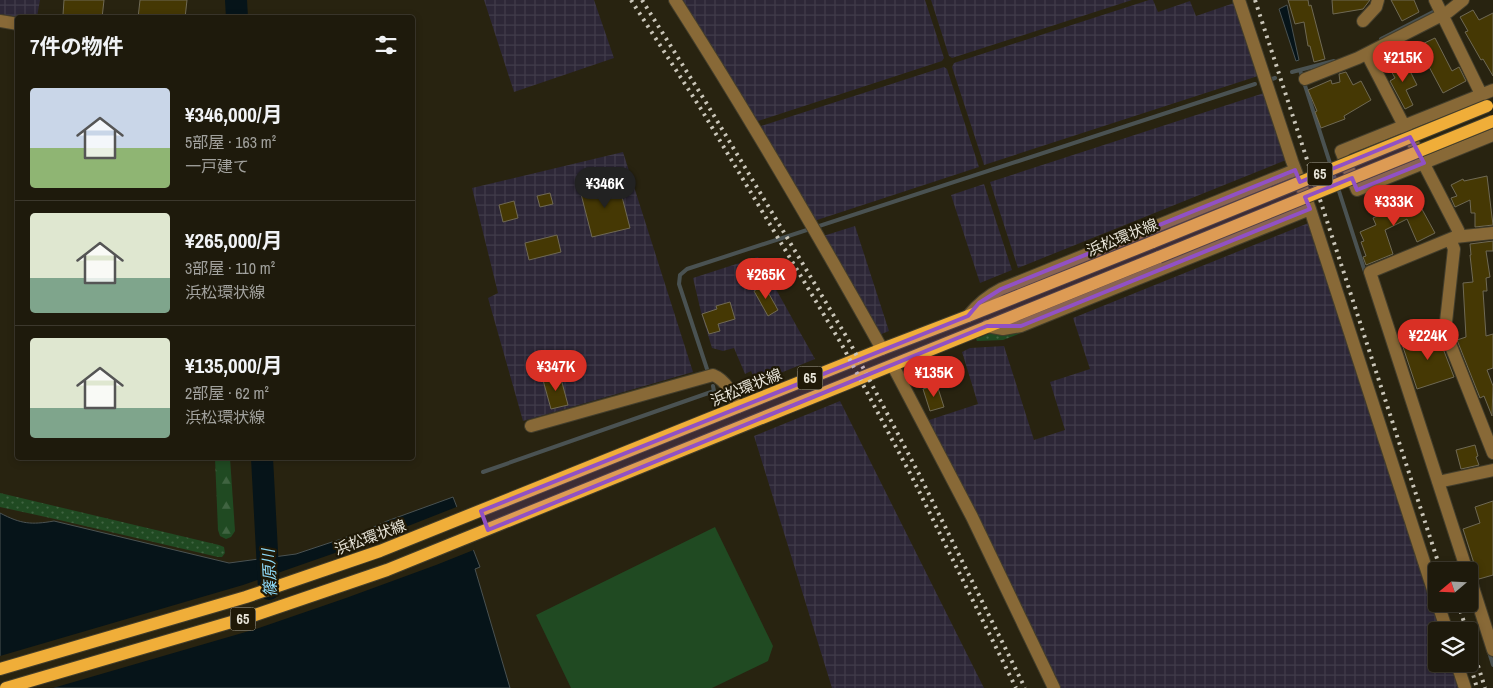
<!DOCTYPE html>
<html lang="ja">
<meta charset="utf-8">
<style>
body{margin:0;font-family:"Archivo Narrow","Noto Sans JP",sans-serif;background:#262315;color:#f1f3f6;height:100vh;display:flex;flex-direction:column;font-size:19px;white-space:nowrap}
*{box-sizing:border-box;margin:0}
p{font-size:16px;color:#a1a19d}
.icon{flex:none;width:28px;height:28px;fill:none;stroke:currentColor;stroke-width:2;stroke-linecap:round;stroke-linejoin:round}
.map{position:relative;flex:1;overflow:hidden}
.panel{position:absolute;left:15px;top:15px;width:400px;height:445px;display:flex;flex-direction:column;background:#1e1a0c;border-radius:5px;box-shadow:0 2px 8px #0003,0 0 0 1px #3c382d}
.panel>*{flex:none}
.needle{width:32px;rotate:251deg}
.tools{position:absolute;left:1428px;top:562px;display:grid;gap:10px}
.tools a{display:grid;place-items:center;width:50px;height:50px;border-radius:5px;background:#1e1a0c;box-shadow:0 2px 8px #0003,0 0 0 1px #3c382d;font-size:25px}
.price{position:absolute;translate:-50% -42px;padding:0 11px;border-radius:18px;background:#d93025;color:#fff;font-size:16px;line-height:32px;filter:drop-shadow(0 1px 2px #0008)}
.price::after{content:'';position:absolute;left:50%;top:30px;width:15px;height:11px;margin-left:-8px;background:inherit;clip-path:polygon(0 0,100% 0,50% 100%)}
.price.current{background:#222;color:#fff}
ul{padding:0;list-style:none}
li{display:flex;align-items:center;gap:15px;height:125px;padding:0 15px}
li+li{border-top:1px solid #3c382d}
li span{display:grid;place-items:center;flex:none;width:140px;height:100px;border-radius:5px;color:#555}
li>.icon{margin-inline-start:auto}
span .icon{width:60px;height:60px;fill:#fffc;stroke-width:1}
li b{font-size:21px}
h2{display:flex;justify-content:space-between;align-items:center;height:60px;padding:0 15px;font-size:21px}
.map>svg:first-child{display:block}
</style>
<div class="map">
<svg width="1493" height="688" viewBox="0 0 1493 688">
<defs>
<pattern id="industrial-grid" width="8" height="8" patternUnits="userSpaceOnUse" patternTransform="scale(1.25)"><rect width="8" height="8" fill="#2d2737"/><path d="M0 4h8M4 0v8" fill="none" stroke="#413c4a"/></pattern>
<pattern id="grass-dots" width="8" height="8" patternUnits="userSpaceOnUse" patternTransform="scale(1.25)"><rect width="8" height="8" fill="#204a22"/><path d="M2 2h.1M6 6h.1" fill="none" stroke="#406441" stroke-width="1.8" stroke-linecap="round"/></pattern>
<pattern id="forest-firs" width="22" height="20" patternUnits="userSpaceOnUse" patternTransform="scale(1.25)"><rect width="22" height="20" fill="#204a22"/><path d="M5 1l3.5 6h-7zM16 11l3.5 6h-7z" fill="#406441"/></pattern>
</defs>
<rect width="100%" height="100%" fill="#282310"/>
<path fill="url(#industrial-grid)" d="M 0,0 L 40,0 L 37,17 L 19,17 L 0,14 Z
M 484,0 L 594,0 L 614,58 L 514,92 Z
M 679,0 L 925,0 L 944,58 L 942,61 L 755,122 Z
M 931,0 L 1132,0 L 952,58 L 949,56 Z
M 1149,0 L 1153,0 L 1158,12 L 1190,1 L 1196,16 L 1234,3 L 1258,76 L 984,165 L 952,67 L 954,63 Z
M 944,67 L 947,69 L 979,167 L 814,221 L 758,127 Z
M 1264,93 L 1286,160 L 1018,268 L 990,182 Z
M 623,152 L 693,372 L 523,421 L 488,298 L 498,293 L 472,188 Z
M 984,184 L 1012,270 L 980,283 L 951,195 Z
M 1311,222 L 1329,280 L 1330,292 L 1343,319 L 1444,631 L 1436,631 L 1436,664 L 1454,664 L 1462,688 L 1058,688 L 926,421 L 978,404 L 962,352 L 970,348 L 1004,346 L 1034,440 L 1065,430 L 1050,382 L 1090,369 L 1073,318 Z
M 855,226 L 889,331 L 879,335 L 823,236 Z
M 758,257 L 815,359 L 756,383 L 751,371 L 745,374 L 734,348 L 723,351 L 712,348 L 701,312 L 693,278 Z
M 840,401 L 984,688 L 832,688 L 754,436 Z"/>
<path fill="url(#grass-dots)" d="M 1020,331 L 1021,333 L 1003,340 L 977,341 L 976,339 L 993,332 Z
M 0,493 L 219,545 L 224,547 L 225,553 L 222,557 L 218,557 L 55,519 L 0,507 Z"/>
<path fill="url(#forest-firs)" d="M 215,458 L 230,458 L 235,531 L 231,537 L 226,539 L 220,536 L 218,530 Z"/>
<path fill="#204a22" d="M 715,527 L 773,646 L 768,661 L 712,688 L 571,688 L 536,615 Z"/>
<path fill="#061419" stroke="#4a5252" d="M 1287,5 L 1299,60 L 1296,61 L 1279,9 Z
M 453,497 L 480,567 L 475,569 L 510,688 L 0,688 L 0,513 C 21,524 31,525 54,521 L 229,563 L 296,554 L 365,531 L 387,521 Z"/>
<path fill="#282310" d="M 459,506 L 476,549 L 436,565 L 346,598 L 256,629 L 53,688 L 0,688 L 0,656 L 243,585 L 375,539 Z"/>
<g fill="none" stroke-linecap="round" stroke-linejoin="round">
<path stroke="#4a5252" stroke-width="4" d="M 1381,39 L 1435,11
M 1300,70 L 1365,272
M 1292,72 L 1334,61
M 1272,79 L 1275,78
M 707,369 L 679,284 L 680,275 L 687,269 L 1255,84
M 483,472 L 714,391 L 713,386
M 1489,652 L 1493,665"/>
<path stroke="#061419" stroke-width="22" d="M 236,0 L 237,18
M 262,458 L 269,589"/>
</g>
<path fill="#453804" stroke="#6f6954" d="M 64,0 L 104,0 L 102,18 L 75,18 L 63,15 Z
M 140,0 L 187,0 L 185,18 L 138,18 Z
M 1288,0 L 1308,0 L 1309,6 L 1311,5 L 1325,59 L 1314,62 L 1310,46 L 1308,46 L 1304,22 L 1295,24 Z
M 1332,0 L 1370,0 L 1363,9 L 1333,14 Z
M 1391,0 L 1414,0 L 1419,12 L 1402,21 Z
M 1473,10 L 1479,20 L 1493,13 L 1493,76 L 1483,59 L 1481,60 L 1465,32 L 1468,31 L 1460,17 Z
M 1435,38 L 1452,71 L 1459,67 L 1466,81 L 1443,93 L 1418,46 Z
M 1405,61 L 1417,85 L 1406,90 L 1413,105 L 1405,109 L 1390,81 L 1395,78 L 1390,69 Z
M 1346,72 L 1353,85 L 1361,81 L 1371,100 L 1344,116 L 1345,119 L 1321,128 L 1315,112 L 1317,111 L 1308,90 L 1331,80 L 1332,84 L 1340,82 L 1339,74 Z
M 1487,176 L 1493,225 L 1475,227 L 1475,213 L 1471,213 L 1470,200 L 1455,207 L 1451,198 L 1457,196 L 1451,185 L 1463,179 L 1464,181 Z
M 618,181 L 630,228 L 592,237 L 580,190 Z
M 550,193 L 553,204 L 540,207 L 537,196 Z
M 1403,194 L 1411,206 L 1418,202 L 1435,233 L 1417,242 L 1407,219 L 1385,230 L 1393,254 L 1366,265 L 1363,257 L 1366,256 L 1361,242 L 1364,241 L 1360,232 L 1376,225 L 1373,218 L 1383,213 L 1379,205 Z
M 514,201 L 518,218 L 503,222 L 499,205 Z
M 557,235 L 561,252 L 529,260 L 525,243 Z
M 1493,241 L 1493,251 L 1486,251 L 1490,277 L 1486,278 L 1487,291 L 1483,291 L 1486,336 L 1493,334 L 1493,368 L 1487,370 L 1493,386 L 1492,416 L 1484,396 L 1480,398 L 1457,340 L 1466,337 L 1463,283 L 1473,282 L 1470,255 L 1471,255 L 1470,244 Z
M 764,285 L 778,310 L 768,316 L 754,291 Z
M 730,302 L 735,319 L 718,324 L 720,331 L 709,334 L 702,314 L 717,309 L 716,306 Z
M 1437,333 L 1454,377 L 1417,389 L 1402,344 Z
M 560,375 L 568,405 L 551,409 L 543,380 Z
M 937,385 L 944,407 L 930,411 L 923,389 Z
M 1475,445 L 1478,456 L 1476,457 L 1479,465 L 1461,469 L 1456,450 Z
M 1493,501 L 1493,575 L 1479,579 L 1463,529 L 1480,523 L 1475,507 Z"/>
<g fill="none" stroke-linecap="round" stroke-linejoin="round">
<g stroke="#433e2c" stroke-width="14">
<path id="minor" d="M 675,0 C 748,114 816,231 882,349
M 1239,0 L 1292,161 L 1310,209 L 1436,599
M 1435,0 L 1481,94
M 0,21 L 18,24
M 1363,21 L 1376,7 L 1378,0
M 1367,54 L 1458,230 L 1460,236
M 1305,79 L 1358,58 L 1448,12 L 1463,0
M 1493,90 L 1341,151 L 1357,190 L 1493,135
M 1450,239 L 1454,249 L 1445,331 L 1493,453
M 968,316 C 978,304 987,296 1001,289 L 1295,170
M 987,326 L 1003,329 L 1021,326 L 1310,209
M 893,366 L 972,517 L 1054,688
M 531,426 L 713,375 C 726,380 733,395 738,407
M 1438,482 L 1493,470
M 1467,571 L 1370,272 L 1455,237 L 1493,233
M 1469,575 L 1493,650
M 1438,604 L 1447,631
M 1457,664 L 1465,688"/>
</g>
<g stroke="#433e2c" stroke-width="14">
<path id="major" d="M 0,669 L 246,597 L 380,551 L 882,349 L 968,316 L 1153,242
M 6,688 L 252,616 L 387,570 L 1159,257"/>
</g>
<use href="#minor" stroke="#886937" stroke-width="12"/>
<use href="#major" stroke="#f0ae39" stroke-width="12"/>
<path stroke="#cac6b9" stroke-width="4" stroke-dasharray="2.5 5" stroke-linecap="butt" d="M 631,0 L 701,109 L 842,345 L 912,477 L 1016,688
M 642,0 L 707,104 L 849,341 L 919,474 L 1025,688
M 1255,0 L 1441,571
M 1458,604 L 1467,631
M 1469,637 L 1485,688
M 1469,661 L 1477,688"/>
<g stroke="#433e2c" stroke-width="14" stroke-linecap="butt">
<path id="major-bridge" d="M 1153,242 L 1487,106
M 1159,257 L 1493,121"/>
</g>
<use href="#major-bridge" stroke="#f0ae39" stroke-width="12"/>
</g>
<path fill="#9151c4" fill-opacity="0.2" stroke="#9151c4" stroke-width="4" stroke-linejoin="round" d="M 1410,137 L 1424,163 L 1357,190 L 1352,178 L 1305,197 L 1310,209 L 1021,326 L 987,326 L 488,530 L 481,511 L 968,316 L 979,303 L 1001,289 L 1295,170 L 1300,182 Z"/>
<g text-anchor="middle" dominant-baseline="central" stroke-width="4.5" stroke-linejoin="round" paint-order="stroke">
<g fill="#1f1907" stroke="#aba799" stroke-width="1">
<rect x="1307.5" y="162.5" width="25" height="23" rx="4"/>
<rect x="797.5" y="366.5" width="25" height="23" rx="4"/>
<rect x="230.5" y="607.5" width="25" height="23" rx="4"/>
</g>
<g font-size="14" font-weight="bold" fill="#e7e4d8">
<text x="1320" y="174">65</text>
<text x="810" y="378">65</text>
<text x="243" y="619">65</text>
</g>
<g font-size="15" fill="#e7e4d8" stroke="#1f1907">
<text transform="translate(1122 237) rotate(-22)">浜松環状線</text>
<text transform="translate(746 387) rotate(-22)">浜松環状線</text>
<text transform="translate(370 537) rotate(-20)">浜松環状線</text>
</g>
<g font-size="16" font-style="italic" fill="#8dd9f7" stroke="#1f1907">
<text transform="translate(269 573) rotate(-93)">篠原川</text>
</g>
</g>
</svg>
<div class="tools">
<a><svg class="needle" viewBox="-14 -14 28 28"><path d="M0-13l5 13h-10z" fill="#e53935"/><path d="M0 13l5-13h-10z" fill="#a1a19d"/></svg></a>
<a><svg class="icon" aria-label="layers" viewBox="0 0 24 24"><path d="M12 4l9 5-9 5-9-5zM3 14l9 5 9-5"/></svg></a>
</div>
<b class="price" style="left:1403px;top:83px">¥215K</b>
<b class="price current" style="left:605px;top:209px">¥346K</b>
<b class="price" style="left:1394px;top:227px">¥333K</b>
<b class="price" style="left:766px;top:300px">¥265K</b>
<b class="price" style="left:1428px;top:361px">¥224K</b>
<b class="price" style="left:556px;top:392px">¥347K</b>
<b class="price" style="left:934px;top:398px">¥135K</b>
<section class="panel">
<h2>7件の物件<svg class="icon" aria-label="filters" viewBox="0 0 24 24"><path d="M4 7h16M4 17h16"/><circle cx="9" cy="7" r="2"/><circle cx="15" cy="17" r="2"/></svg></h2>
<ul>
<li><span style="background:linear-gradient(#c9d6e8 60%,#8fb573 0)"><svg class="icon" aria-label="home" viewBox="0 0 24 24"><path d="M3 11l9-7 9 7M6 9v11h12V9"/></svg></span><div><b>¥346,000/月</b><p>5部屋 · 163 m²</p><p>一戸建て</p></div></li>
<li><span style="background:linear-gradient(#dfe7d0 65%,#7fa58c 0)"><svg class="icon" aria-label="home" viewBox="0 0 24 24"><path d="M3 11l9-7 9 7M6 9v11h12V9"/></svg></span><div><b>¥265,000/月</b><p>3部屋 · 110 m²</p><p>浜松環状線</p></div></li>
<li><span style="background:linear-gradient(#dfe7d0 70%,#7fa58c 0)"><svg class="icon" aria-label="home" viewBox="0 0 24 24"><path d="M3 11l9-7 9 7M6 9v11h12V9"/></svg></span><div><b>¥135,000/月</b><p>2部屋 · 62 m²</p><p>浜松環状線</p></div></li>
</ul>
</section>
</div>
